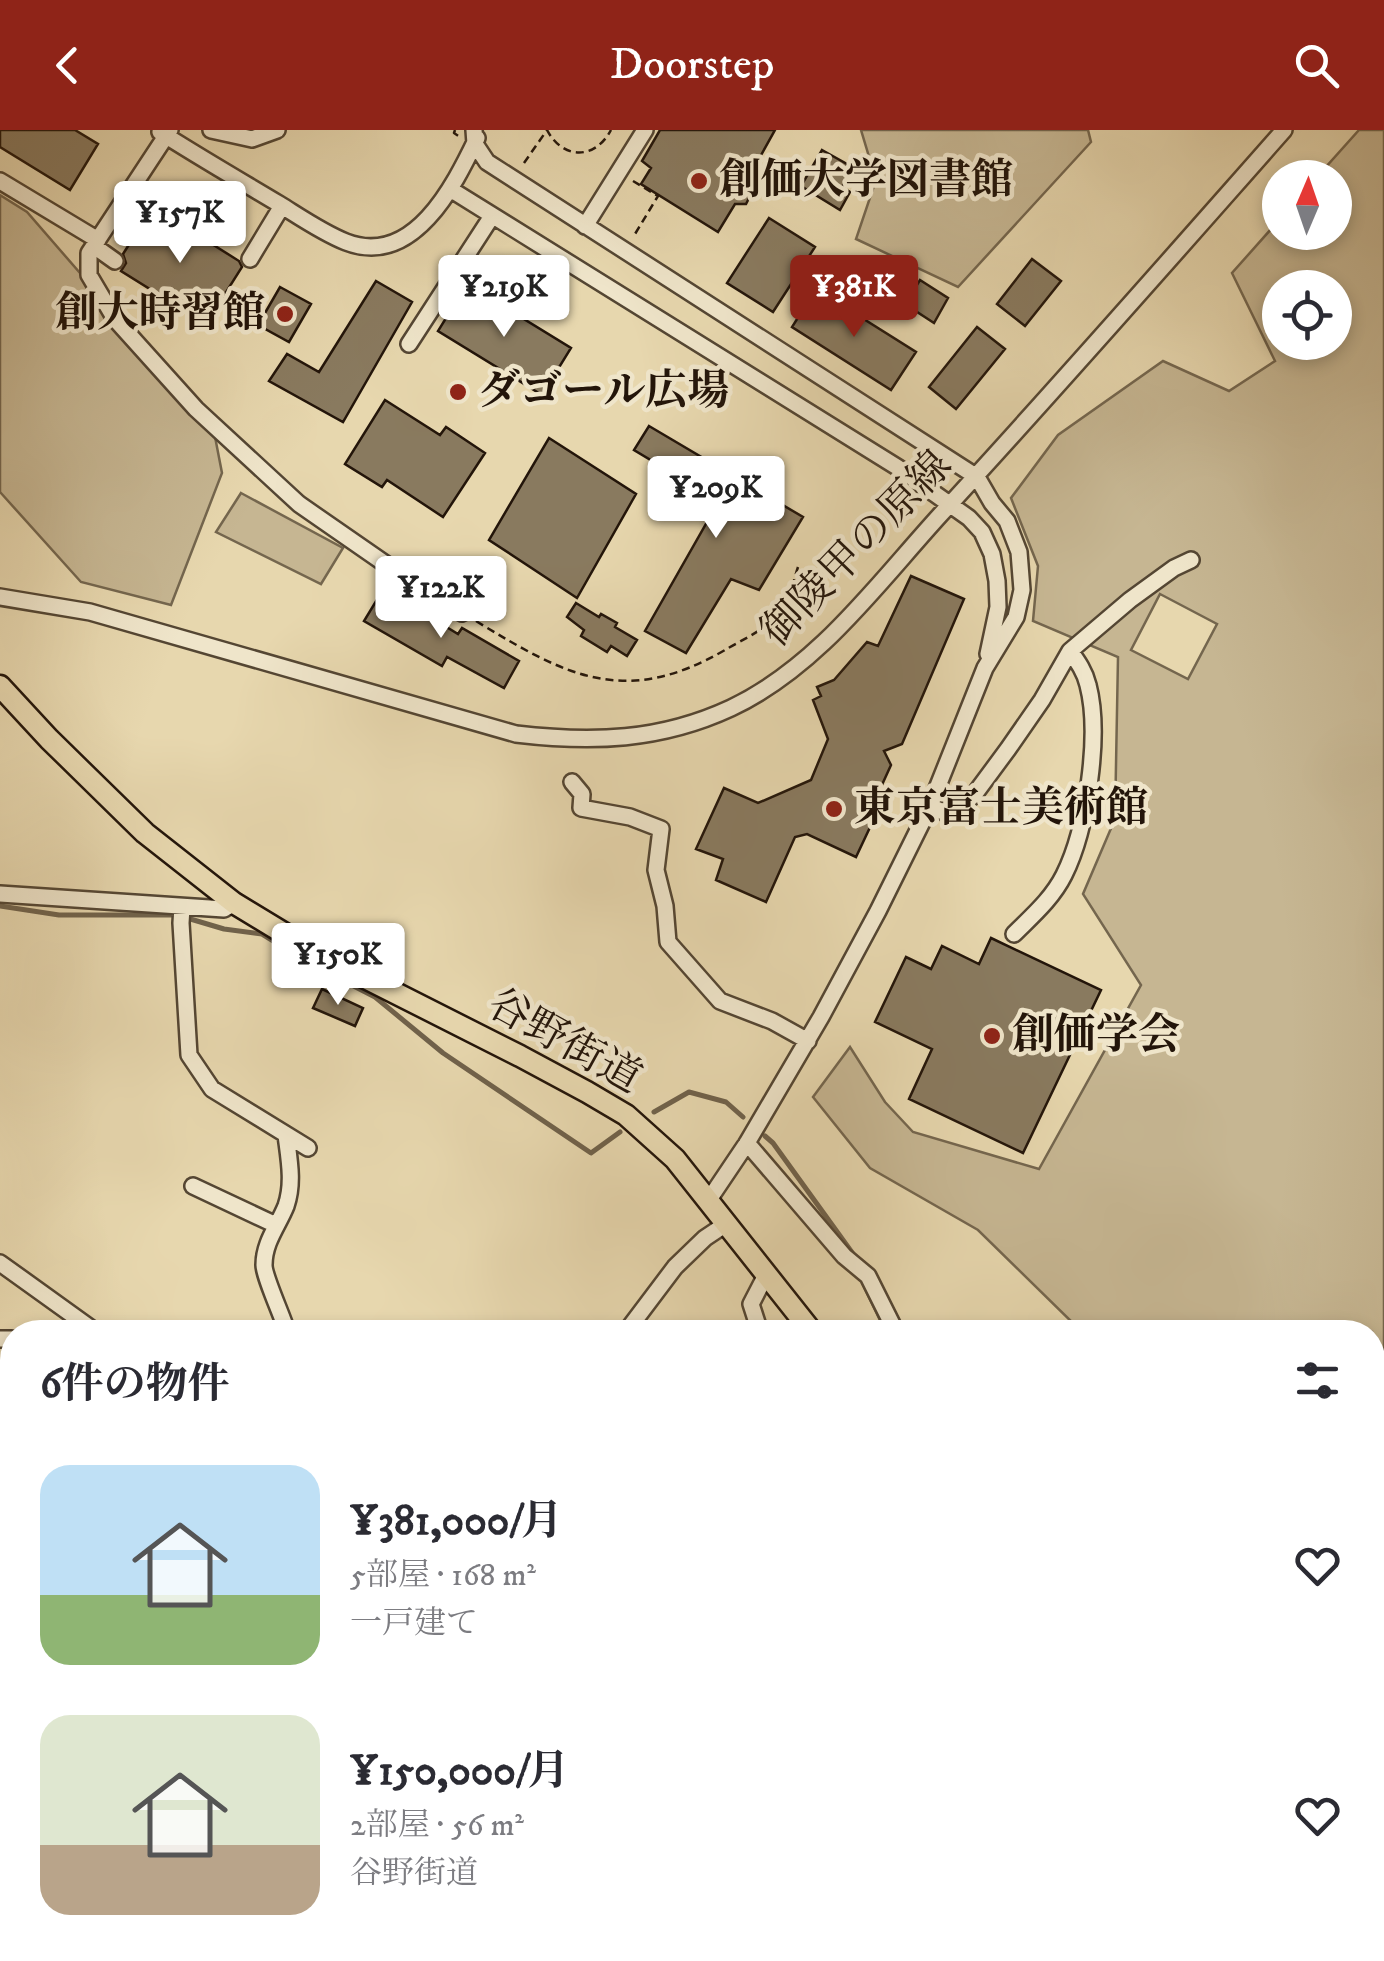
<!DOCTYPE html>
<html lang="ja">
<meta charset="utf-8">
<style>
body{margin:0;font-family:"IM FELL DW Pica","Noto Serif JP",serif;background:#f7f7f7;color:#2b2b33;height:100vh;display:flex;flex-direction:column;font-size:38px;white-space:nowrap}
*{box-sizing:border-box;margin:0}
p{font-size:32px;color:#7c7c81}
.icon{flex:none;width:55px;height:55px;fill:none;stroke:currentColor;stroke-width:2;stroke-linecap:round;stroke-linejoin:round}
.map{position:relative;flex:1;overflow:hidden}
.panel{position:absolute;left:0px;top:1190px;width:1385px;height:642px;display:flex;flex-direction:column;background:#fff;border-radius:40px 40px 0 0;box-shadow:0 5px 15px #0003}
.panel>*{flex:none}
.needle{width:65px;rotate:2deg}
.buttons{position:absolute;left:1262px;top:30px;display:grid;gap:20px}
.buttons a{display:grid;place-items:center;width:90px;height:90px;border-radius:50%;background:#fff;box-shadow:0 5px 15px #0003;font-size:50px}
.price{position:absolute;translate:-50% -85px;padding:0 22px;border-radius:10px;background:#fff;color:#222;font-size:32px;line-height:65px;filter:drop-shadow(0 2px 5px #0008)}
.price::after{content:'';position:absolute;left:50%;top:60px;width:30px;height:22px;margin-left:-15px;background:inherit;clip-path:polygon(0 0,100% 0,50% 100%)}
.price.selected{background:#8f2418;color:#fff}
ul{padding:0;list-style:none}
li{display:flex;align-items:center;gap:30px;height:250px;padding:0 40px}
li span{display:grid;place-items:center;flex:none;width:280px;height:200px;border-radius:30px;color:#555}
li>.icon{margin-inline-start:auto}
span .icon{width:120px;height:120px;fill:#fffc;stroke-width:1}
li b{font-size:42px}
h2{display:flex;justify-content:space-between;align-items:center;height:120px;padding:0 40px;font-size:42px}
header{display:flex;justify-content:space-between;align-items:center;height:130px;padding:0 40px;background:#8f2418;color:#fff;font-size:45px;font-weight:600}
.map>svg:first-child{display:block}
</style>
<header><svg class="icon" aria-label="back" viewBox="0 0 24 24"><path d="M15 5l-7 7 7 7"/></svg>Doorstep<svg class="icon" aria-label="search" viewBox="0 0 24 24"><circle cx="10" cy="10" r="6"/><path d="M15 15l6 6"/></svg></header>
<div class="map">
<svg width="1384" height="1831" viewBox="0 0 1384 1831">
<rect width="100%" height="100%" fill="#e7d7ae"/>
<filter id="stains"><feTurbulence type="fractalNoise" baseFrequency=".002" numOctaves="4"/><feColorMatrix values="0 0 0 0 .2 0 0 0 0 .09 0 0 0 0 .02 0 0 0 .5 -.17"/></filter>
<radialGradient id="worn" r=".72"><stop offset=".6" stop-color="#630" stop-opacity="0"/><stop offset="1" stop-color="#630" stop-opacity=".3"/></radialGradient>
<path fill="#c6b692" stroke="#74664e" stroke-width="2.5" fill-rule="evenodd" d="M 861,0 L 1088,0 L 1091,12 L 958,157 L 856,109 L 876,50 Z
M 1359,0 L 1384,0 L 1384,1470 L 1372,1461 L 1372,1202 L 1082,1202 L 978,1100 L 870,1038 L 813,967 L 850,917 L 885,972 L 913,1002 L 1039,1039 L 1141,855 L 1083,764 L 1115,689 L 1118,527 L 1033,491 L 1038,436 L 1011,368 L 1058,305 L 1163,231 L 1229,261 L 1275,231 L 1232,143 L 1280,89 L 1280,102 L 1335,102 L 1335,48 L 1317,47 ZM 1280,158 L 1335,158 L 1335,212 L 1280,212 ZM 1160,464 L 1217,494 L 1188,549 L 1131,520 Z
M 0,65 L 27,82 L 93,158 L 211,286 L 222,343 L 171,475 L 81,452 L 0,362 Z
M 241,363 L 343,418 L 321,454 L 216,402 Z"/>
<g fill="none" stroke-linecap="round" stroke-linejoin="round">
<path stroke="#70624b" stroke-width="5" d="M 0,776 L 59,785 L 176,785
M 187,788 L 224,799 L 262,804 L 309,833 L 375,867 L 443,923 L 591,1023 L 620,1002
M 654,982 L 689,962 L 726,972 L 743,987
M 765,1006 L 773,1013 L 856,1128
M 861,1148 L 887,1202
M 1372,1705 L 1384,1712"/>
</g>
<path fill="#897a5f" stroke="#23150a" stroke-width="2.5" d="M 0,0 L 75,0 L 98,14 L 70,60 L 0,17 Z
M 660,0 L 775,0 L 750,45 L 756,49 L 750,59 L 752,62 L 746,74 L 735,74 L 718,102 L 641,54 L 651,38 L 642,31 Z
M 822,20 L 854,38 L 842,57 L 850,62 L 840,80 L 801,56 Z
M 153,77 L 239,131 L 242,137 L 206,194 L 121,141 L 126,133 L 123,124 Z
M 769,88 L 815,117 L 773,182 L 727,153 Z
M 1032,129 L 1061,151 L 1025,196 L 997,174 Z
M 920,150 L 948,168 L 934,193 L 905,174 Z
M 376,151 L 412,172 L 343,292 L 269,251 L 287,224 L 319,242 Z
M 467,154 L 571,218 L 542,265 L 438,201 Z
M 280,157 L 311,174 L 289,212 L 258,195 Z
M 816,159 L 916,222 L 891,260 L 792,197 Z
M 977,197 L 1005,219 L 956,279 L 929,257 Z
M 385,270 L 440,305 L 446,297 L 485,323 L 443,387 L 387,350 L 382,357 L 345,334 Z
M 649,296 L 803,387 L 759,460 L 731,449 L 686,523 L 645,501 L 719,371 L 634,320 Z
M 549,308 L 636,364 L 577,468 L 489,410 Z
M 911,446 L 964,469 L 902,614 L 884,621 L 891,635 L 866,690 L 872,693 L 856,727 L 807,704 L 795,707 L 766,772 L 716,750 L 723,729 L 696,719 L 724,658 L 758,673 L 811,650 L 828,609 L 813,570 L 821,566 L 817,557 L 834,550 L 867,512 L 878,516 Z
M 381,463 L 410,481 L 414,477 L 458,504 L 462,498 L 519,531 L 504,558 L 447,527 L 442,536 L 364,491 Z
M 576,473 L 599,487 L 601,484 L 617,493 L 615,497 L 637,510 L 627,526 L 611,516 L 607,522 L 581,506 L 584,500 L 567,487 Z
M 991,808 L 1101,860 L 1023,1023 L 909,969 L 932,919 L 875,892 L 906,827 L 931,839 L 942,816 L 979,834 Z
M 322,859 L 363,878 L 355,896 L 313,878 Z
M 0,1577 L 12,1577 L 12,1632 L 0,1632 Z"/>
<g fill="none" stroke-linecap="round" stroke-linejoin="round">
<g stroke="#544633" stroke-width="20">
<path id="minor" d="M 170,0 L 89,123 L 89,145 L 115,189 L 196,279 L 299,374 L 410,451 L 462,483
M 211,0 L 252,9 L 277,0
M 474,0 L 475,14 L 487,32 L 977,347 L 992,373 L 1007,391 L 1019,422 L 1022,460 L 1016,487 L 985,538 L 930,676 L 878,781 L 821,887 L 747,1013 L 708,1071
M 160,2 C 199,27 239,50 279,74 C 300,87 323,103 346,112 C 413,138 454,56 477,8
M 0,51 L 98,110
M 450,59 L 897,337 L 969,388 L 982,402 L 992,424 L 997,451 L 998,477 L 988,524
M 585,96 L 645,0
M 94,116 L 115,131
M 250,129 L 282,76
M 409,214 L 492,86
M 0,467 L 90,482 L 516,604 C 592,613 660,611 731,578 C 818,537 877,454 941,384 C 1057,258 1170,129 1284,0
M 572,652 L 582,664 L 581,678 L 630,687 L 661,699 L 656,740 L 665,776 L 668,812 L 720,871 L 772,891 L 808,911
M 930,676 L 950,685 L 974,665 L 1008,619 L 1042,570 L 1070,521 L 1130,470 L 1174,438 L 1191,430
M 0,764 L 224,779 L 234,773
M 182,777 L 181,793 L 189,925 L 212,959 L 308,1018
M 1014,804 C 1032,786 1052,769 1064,745 C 1087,699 1101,605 1088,555 C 1085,542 1078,532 1070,521
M 286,1005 C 289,1029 294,1053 286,1076 C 278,1096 264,1112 264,1135 C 264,1147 283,1187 287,1202
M 747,1013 L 844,1126 L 868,1146 L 896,1202
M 193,1056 L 276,1095
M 0,1133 L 96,1202
M 626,1202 L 675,1137 L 705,1108 L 726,1094
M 760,1202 L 751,1174 L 766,1145
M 0,1209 L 12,1209
M 0,1298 L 12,1298
M 0,1387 L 12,1387
M 0,1476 L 12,1476
M 0,1565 L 12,1565
M 0,1653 L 12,1653
M 0,1743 L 12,1743
M 418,1820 L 419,1831
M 1094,1820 L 1131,1831 L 1141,1820
M 248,1831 L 248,1820
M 334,1831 L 334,1820
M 697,1831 L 697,1820
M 888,1831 L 888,1820
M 963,1831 L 969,1820"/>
</g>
<g stroke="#23150a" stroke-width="25">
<path id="major" d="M 0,556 L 49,609 L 145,703 L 234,773 L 318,824 L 520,926 L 587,962 L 626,985 L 675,1029 L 812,1202
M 1372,1562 L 1384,1567"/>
</g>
<path stroke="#23150a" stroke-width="2.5" stroke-dasharray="8 5" stroke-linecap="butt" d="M 455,0 L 454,3 L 460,7
M 524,33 L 547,0 C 563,30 595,30 611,0
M 633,51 L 658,66 L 635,104
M 476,491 C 566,546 625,578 725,520 C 745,508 776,495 786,474 C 791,463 794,449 798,437
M 1372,1806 L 1384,1821"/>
<use href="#minor" stroke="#efe5ca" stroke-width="15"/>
<use href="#major" stroke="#e7d7ae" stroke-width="20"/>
</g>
<g fill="#8f2418" stroke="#efe5ca" stroke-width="4">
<circle cx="699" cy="51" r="10"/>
<circle cx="285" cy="184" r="10"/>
<circle cx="458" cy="262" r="10"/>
<circle cx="834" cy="679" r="10"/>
<circle cx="992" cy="906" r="10"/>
</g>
<g text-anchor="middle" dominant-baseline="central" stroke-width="9" stroke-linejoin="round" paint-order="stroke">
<g font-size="42" font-weight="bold" fill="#23150a" stroke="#efe5ca" text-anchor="start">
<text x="719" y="51">創価大学図書館</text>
<text x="265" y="184" text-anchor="end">創大時習館</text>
<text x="478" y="262">ダゴール広場</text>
<text x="854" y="679">東京富士美術館</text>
<text x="1012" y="906">創価学会</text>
</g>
<g font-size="42" fill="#23150a" stroke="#efe5ca">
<text transform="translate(857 419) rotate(-46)">御陵甲の原線</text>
<text transform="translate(564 912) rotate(29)">谷野街道</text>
</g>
</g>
<rect width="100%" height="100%" filter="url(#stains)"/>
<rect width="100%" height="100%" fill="url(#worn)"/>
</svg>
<div class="buttons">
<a><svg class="needle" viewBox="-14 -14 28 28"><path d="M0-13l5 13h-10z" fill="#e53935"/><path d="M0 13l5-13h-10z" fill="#7c7c81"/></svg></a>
<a><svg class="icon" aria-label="locate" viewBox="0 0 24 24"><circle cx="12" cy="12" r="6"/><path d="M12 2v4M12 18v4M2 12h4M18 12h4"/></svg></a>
</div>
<b class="price" style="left:180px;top:136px">¥157K</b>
<b class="price" style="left:504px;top:210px">¥219K</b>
<b class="price selected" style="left:854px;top:210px">¥381K</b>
<b class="price" style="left:716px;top:411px">¥209K</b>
<b class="price" style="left:441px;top:511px">¥122K</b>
<b class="price" style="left:338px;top:878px">¥150K</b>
<section class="panel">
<h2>6件の物件<svg class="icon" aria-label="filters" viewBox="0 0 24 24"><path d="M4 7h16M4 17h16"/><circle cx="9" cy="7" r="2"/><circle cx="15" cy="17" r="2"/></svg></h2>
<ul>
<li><span style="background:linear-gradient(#bfe0f5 65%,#8fb573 0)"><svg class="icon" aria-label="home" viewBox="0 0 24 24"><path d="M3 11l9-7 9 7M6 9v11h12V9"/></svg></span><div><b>¥381,000/月</b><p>5部屋 · 168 m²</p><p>一戸建て</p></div><svg class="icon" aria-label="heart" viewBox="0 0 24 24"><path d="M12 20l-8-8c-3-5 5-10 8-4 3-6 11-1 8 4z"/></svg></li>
<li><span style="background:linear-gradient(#dfe7d0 65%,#b9a48a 0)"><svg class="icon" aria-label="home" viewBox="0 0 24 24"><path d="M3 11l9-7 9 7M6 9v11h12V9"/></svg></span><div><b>¥150,000/月</b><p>2部屋 · 56 m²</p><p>谷野街道</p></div><svg class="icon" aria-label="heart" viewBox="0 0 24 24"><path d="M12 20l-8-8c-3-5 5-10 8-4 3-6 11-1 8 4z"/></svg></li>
</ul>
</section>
</div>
